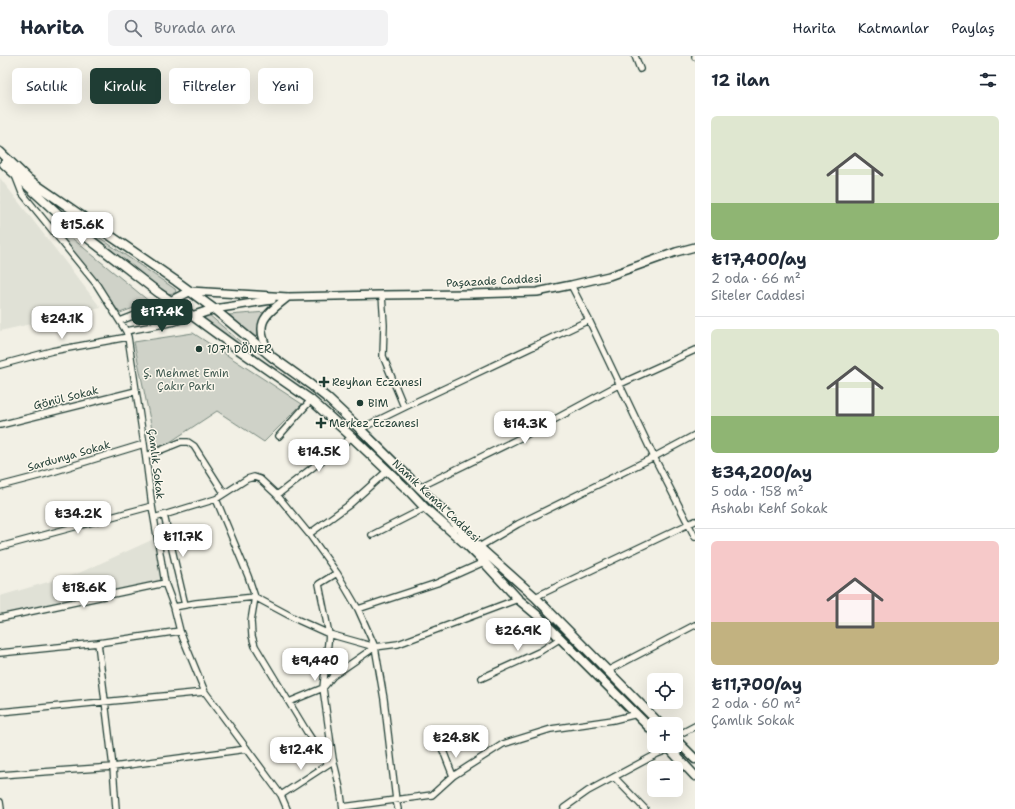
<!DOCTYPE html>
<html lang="tr">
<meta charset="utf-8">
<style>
body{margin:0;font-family:"Shantell Sans",sans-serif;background:#f2f2f3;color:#1f2937;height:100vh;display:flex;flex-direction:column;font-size:15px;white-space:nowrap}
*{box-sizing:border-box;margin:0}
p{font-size:13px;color:#747a83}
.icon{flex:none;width:22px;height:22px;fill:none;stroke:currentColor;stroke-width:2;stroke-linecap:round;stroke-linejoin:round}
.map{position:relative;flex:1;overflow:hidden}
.sheet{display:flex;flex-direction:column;background:#fff;width:320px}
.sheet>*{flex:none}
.guide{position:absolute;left:12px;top:12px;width:380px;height:36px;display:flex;gap:8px}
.controls{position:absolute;left:647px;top:617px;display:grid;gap:8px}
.controls a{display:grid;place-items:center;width:36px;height:36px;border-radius:6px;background:#fff;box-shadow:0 4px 16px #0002;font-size:20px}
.price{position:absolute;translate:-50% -34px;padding:0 9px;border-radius:8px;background:#fff;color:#222;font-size:13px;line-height:26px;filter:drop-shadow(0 1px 2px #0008)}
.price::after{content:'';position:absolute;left:50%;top:24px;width:12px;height:9px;margin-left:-6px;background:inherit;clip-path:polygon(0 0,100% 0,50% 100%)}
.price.selected{background:#1f3d34;color:#fff}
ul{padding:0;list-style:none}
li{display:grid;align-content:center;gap:8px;height:212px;padding:0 16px}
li+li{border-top:1px solid #e0e1e3}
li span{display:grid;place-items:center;height:124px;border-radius:6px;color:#555}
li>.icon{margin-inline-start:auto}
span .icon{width:72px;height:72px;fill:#fffc;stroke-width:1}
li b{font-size:17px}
h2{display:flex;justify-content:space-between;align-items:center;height:48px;padding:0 16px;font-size:17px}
.tag{padding:0 14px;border-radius:6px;background:#fff;box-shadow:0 4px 16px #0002;font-size:14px;line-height:36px}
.tag.selected{background:#1f3d34;color:#fff}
header{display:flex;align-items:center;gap:24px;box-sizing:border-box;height:56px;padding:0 20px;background:#fff;border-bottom:1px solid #e0e1e3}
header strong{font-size:19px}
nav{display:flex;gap:22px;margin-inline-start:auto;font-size:14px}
.search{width:280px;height:36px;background:#f2f2f3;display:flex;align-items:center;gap:10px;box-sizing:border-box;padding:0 14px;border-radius:6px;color:#747a83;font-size:15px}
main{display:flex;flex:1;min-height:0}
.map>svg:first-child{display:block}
</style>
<header>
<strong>Harita</strong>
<div class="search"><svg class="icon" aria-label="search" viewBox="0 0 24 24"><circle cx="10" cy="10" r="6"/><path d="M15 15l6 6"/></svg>Burada ara</div>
<nav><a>Harita</a><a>Katmanlar</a><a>Paylaş</a></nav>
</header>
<main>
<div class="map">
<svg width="695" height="753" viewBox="0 0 695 753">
<rect width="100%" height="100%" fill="#f2f0e5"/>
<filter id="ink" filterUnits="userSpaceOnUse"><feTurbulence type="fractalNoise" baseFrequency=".025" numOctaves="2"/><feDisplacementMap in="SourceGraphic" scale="8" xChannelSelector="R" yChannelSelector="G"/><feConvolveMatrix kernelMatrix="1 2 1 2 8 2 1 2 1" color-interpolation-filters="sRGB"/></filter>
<g filter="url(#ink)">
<path fill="#e0e1d6" d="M 0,122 L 101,252 L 0,275 Z
M 154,483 L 162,525 L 0,560 L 0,540 L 79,517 Z"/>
<path fill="#cfd2c8" stroke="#77887e" d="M 51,165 L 150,246 L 120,257 Z
M 81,169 L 175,233 L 176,235 L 175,237 L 165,238 Z
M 266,256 L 259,269 L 257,284 L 229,259 Z
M 208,258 L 258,301 L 198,263 Z
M 193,277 L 302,348 L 264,386 L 217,355 L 164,390 L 155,388 L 134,286 Z"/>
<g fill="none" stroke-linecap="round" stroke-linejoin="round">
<g stroke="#1f3d34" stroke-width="8">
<path id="minor" d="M 635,0 L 640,13
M 695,0 L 695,1
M 15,119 L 22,137 L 97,229 L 126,275 L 128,281 L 144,388 L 152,450 L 165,527 L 174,551 L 180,575 L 205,636 L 281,739 L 287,753
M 571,229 L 589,264
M 382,239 L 384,269 L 383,300 L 404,351
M 120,265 L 171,245
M 126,275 L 175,266 L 193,260
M 0,309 L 52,295 L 128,281
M 0,369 L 136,335
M 360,373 L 409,349 L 458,326 L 589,264 L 654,401 L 695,481
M 279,380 L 311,344
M 146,400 L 181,386 L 188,386 L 194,390 L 224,437
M 0,430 L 42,419 L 144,388
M 420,431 L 522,381 L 620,328 L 695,294
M 277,439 L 352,381
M 216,443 L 248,520 L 255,541 L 251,565 L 252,580 L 255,590 L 307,676 L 328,708
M 164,459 L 185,549
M 154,462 L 216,443 L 247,423 L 254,421 L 260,423 L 277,439 L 309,478 L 337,517 L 358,553 L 375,591 L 384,643 L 396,744 L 398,753
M 309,478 L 349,449 L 387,415
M 372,479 L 425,452
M 0,491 L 152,450
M 479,491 L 518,468 L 654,401 L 695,379
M 337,517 L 319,528 L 329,578 L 323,632 L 333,703 L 340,732 L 343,753
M 535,541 L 695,465
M 174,551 L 196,547 L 255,541 L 298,564 L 329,578 L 375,591 L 398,588 L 518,543
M 358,553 L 437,527 L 484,506
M 0,562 L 165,527
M 0,597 L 98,587
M 607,615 L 695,569
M 482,622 L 539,596 L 561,582
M 289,646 L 323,632 L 333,620 L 375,591
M 0,656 L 205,636
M 676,680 L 695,670
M 442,692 L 453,720
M 0,719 L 113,711 L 247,693
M 614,721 L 645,753
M 281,739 L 330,707
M 0,746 L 1,753
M 343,751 L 432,739 L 453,720 L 503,688 L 551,673 L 613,664 L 637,658
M 564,752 L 588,735 L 657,698 L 670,693
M 116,753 L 113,711 L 98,587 L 180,575"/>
</g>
<g stroke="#1f3d34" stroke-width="10">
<path id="tertiary" d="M 190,235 L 288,241 L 382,239 L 472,238 L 537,236 L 571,229 L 609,220 L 676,196 L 695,191
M 214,253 L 272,244
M 270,298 C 253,267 264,260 288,241"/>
</g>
<g stroke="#1f3d34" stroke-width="11">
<path id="secondary" d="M 0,96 L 28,123 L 176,225 L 214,253 L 272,301 L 311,329 L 326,341 L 360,373 L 479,491 L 535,541 L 660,668
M 4,108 L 67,166 L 159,237 L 183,253 L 235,291 L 311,344 L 352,381 L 410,436 L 425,452 L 469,491 L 484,506 L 518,543 L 537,559 L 654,676
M 171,245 L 190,235
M 193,260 L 214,253
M 676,684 L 695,703
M 667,690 L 695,720"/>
</g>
<use href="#minor" stroke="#fbf7ec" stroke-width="5.5"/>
<use href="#tertiary" stroke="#fbf7ec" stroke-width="7"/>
<use href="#secondary" stroke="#fbf7ec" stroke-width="8"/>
</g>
</g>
<g fill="#1f3d34" stroke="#fbf7ec" stroke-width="1.5">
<circle cx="199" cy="293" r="4"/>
<path d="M322 320h4v4h4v4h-4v4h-4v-4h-4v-4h4z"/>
<circle cx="360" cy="347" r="4"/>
<path d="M319 361h4v4h4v4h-4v4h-4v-4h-4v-4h4z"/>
</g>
<g text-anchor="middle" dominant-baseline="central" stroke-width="3" stroke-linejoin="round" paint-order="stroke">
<g font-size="11" fill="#1f3d34" stroke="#fbf7ec">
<text transform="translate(494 225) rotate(-3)">Paşazade Caddesi</text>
<text transform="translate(66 342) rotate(-14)">Gönül Sokak</text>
<text transform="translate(69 400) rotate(-16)">Sardunya Sokak</text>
<text transform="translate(156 408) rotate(83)">Çamlık Sokak</text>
<text transform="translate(436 445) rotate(43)">Namık Kemal Caddesi</text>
</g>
<g font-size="11" fill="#1f3d34" stroke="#fbf7ec" text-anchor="start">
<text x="207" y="293">1071 DÖNER</text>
<text x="332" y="326">Reyhan Eczanesi</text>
<text x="368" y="347">BiM</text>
<text x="329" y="367">Merkez Eczanesi</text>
</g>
<g font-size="11" fill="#425b52" stroke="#fbf7ec">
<text x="186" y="317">Ş. Mehmet Emin<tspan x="186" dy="13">Çakır Parkı</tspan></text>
</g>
</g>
</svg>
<div class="controls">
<a><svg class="icon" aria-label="locate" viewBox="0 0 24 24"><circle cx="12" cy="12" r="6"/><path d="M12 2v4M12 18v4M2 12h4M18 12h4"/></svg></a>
<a>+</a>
<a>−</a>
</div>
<b class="price" style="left:82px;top:190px">₺15.6K</b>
<b class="price selected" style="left:162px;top:277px">₺17.4K</b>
<b class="price" style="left:62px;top:284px">₺24.1K</b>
<b class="price" style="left:525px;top:389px">₺14.3K</b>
<b class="price" style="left:319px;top:417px">₺14.5K</b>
<b class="price" style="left:78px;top:479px">₺34.2K</b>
<b class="price" style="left:183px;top:502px">₺11.7K</b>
<b class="price" style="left:84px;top:553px">₺18.6K</b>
<b class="price" style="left:518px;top:596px">₺26.9K</b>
<b class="price" style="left:315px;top:626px">₺9,440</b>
<b class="price" style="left:456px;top:703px">₺24.8K</b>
<b class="price" style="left:301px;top:715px">₺12.4K</b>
<div class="guide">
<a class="tag">Satılık</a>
<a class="tag selected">Kiralık</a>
<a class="tag">Filtreler</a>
<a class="tag">Yeni</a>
</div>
</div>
<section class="sheet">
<h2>12 ilan<svg class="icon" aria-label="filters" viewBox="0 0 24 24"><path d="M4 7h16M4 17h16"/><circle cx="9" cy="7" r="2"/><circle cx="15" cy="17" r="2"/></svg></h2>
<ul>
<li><span style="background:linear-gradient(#dfe7d0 70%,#8fb573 0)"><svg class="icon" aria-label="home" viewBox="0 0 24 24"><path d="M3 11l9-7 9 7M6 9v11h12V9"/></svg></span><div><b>₺17,400/ay</b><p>2 oda · 66 m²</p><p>Siteler Caddesi</p></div></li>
<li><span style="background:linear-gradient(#dfe7d0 70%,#8fb573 0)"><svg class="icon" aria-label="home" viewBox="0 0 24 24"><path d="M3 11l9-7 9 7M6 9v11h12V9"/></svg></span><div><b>₺34,200/ay</b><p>5 oda · 158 m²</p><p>Ashabı Kehf Sokak</p></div></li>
<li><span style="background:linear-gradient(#f6c9c9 65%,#c2b280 0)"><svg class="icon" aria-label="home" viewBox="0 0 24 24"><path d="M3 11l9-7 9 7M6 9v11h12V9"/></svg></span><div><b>₺11,700/ay</b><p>2 oda · 60 m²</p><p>Çamlık Sokak</p></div></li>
</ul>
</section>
</main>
